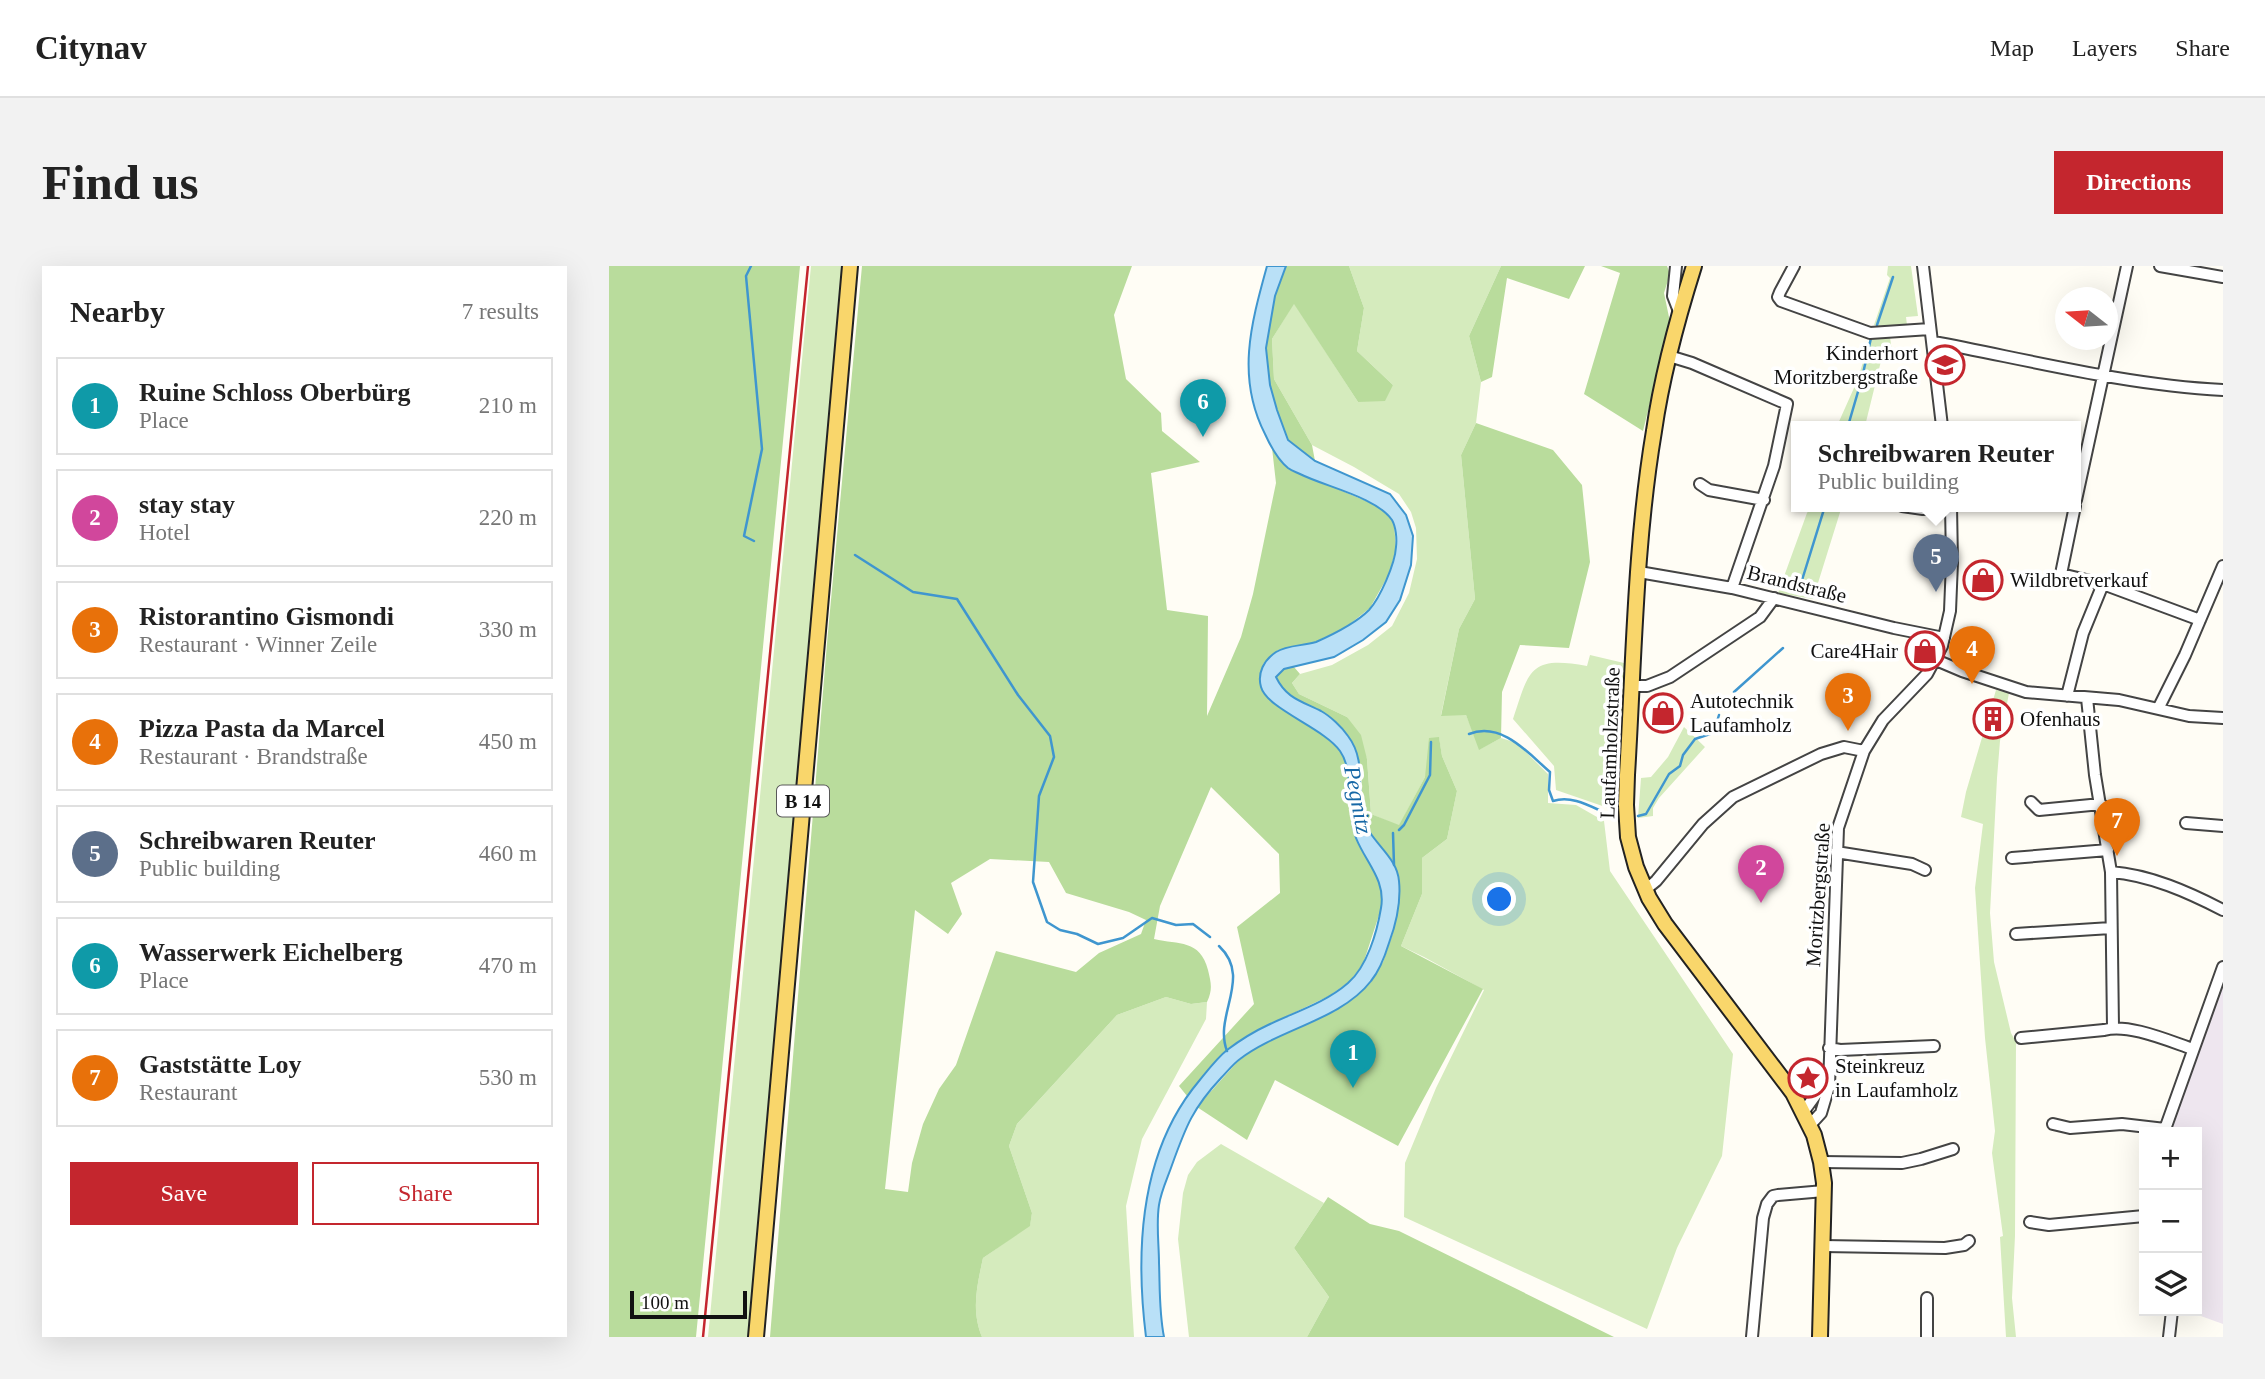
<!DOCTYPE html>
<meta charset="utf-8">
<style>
:root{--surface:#fff;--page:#f2f2f2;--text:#222;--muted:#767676;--line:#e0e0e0;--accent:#c4262e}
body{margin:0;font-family:Georgia,serif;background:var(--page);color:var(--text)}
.controls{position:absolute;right:21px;bottom:21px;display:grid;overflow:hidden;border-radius:0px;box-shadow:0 7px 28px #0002}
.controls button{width:63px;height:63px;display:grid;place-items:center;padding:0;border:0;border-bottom:2px solid var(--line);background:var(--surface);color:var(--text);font:35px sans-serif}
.compass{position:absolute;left:1446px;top:21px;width:63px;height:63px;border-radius:50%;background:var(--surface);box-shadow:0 7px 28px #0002;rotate:287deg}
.scale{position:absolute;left:21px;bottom:18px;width:117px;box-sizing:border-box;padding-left:7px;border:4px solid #111;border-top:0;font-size:19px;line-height:24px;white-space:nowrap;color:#111;-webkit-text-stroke:5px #fff;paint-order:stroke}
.you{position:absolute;left:891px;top:634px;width:24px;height:24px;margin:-18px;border:5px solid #fff;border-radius:50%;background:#1a73e8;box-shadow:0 0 0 10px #1a73e833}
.badge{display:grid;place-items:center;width:46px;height:46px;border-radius:50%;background:var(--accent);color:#fff;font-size:23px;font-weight:700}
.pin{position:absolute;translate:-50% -58px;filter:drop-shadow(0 2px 4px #0008)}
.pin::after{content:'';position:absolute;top:37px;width:24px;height:21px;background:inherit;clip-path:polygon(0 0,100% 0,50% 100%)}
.popup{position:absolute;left:1182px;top:155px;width:290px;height:91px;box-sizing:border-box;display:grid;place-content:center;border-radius:0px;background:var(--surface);filter:drop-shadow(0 2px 5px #0005);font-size:23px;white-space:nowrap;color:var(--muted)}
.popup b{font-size:26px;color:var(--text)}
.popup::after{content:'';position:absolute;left:50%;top:100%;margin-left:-14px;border:14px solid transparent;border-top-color:var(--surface)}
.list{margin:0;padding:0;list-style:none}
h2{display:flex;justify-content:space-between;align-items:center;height:91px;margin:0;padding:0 28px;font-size:30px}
h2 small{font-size:23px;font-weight:400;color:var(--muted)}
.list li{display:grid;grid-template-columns:46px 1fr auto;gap:21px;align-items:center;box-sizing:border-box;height:98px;margin:0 14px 14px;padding:0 14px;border:2px solid var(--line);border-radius:0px}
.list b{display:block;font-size:26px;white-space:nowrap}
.list p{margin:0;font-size:23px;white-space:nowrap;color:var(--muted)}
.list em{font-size:23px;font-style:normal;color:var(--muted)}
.actions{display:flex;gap:14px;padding:21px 28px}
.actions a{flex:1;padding:16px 0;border:2px solid var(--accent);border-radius:0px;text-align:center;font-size:24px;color:var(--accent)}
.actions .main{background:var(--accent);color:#fff}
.icon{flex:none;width:38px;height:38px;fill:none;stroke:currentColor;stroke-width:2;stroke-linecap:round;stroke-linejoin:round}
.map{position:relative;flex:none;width:1614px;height:1071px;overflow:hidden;border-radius:0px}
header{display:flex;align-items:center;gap:42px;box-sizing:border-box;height:98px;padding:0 35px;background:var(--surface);border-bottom:2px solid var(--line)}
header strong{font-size:33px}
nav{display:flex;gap:38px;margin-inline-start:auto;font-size:24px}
.intro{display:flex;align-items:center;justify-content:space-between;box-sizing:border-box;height:168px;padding:0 42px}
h1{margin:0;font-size:49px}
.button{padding:18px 32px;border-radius:0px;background:var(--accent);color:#fff;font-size:24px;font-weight:700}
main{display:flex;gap:42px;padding:0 42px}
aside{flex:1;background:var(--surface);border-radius:0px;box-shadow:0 7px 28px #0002}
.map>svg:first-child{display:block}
</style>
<header>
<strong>Citynav</strong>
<nav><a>Map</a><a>Layers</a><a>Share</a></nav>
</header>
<div class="intro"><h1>Find us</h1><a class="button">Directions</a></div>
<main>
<aside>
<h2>Nearby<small>7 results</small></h2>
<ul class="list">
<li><span class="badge" style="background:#0f9aa8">1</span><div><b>Ruine Schloss Oberbürg</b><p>Place</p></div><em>210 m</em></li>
<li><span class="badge" style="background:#d1479c">2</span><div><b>stay stay</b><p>Hotel</p></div><em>220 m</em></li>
<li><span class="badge" style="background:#e8710a">3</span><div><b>Ristorantino Gismondi</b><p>Restaurant · Winner Zeile</p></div><em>330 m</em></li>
<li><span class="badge" style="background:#e8710a">4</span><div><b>Pizza Pasta da Marcel</b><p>Restaurant · Brandstraße</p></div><em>450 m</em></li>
<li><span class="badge" style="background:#5c6f8a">5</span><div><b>Schreibwaren Reuter</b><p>Public building</p></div><em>460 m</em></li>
<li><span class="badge" style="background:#0f9aa8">6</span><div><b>Wasserwerk Eichelberg</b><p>Place</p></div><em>470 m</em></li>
<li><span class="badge" style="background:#e8710a">7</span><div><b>Gaststätte Loy</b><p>Restaurant</p></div><em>530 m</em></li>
</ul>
<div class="actions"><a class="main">Save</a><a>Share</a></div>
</aside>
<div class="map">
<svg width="1614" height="1071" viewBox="0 0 1614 1071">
<rect width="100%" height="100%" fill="#fffdf5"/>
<path fill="#eee6ef" d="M 1614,711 L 1614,1058 L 1578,1045 L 1588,1045 L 1588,866 L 1562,866 Z"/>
<path fill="#d5ebbd" d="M 202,0 L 234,0 L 142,1071 L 99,1071 Z
M 740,0 L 892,0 L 860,70 L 872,116 L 867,157 L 852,189 L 866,333 L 850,363 L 832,449 L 857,449 L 871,483 L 892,472 L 908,477 L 939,508 L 939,537 L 967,539 L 995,555 L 1001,605 L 1124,788 L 1113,890 L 1068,982 L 1038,1063 L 795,951 L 796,897 L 827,822 L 875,724 L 815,691 L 792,680 L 813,628 L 813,592 L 838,573 L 848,525 L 833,490 L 830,472 L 816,511 L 790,560 L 762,548 L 758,493 L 738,451 L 690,428 L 683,417 L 691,408 L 723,399 L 759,379 L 783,360 L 800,327 L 808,293 L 807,262 L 802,246 L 790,228 L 745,201 L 703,179 L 665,113 L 663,73 L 685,37 L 749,136 L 784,119 L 748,85 L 755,42 Z
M 1279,0 L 1302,0 L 1309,50 L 1297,51 L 1298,59 L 1273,62 L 1265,59 L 1281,12 L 1278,9 Z
M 1281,71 L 1284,94 L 1272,95 L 1256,160 L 1228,160 L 1249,113 L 1261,72 Z
M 1203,240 L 1233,240 L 1204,333 L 1169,327 L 1198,247 Z
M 981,389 L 1015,397 L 1011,484 L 1004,490 L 1003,515 L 1009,517 L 1008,545 L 947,524 L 945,500 L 904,453 C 920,405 920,389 978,400 Z
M 1387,424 L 1400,427 L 1391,475 L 1388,512 L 1381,647 L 1385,696 L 1402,767 L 1407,776 L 1406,970 L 1403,1032 L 1407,1071 L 1397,1071 L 1391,971 L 1394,970 L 1383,887 L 1386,865 L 1376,772 L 1366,622 L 1374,558 L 1352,551 L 1357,526 Z
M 1075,461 L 1096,481 L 1050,532 L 1044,542 L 1044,550 L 1029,552 L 1032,512 L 1042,511 L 1059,491 Z
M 557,731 L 582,738 L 598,736 L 597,753 L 533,873 L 517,940 L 525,1071 L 373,1071 C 362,1044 368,1020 374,992 L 421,959 L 423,947 L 400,880 L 408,858 L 508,749 Z
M 612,878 L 715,937 L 685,982 L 720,1031 L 698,1071 L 580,1071 L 569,973 L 574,927 L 579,909 L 588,896 Z"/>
<path fill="#b9dc9c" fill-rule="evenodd" d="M 0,0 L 191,0 L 87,1071 L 0,1071 Z
M 253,0 L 523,0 L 505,49 L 517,113 L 552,147 L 553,165 L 591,196 L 542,207 L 558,344 L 599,350 L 598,450 L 632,371 L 644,328 L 667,217 L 663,182 L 679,202 L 771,241 L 785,257 L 787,283 L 780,308 L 761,342 L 737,361 L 704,377 L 669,384 L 654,398 L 669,440 L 715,470 L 730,483 L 739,500 L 739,520 L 761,595 L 771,616 L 773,640 L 754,698 L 741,715 L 720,730 L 657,760 L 618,785 L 578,830 L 570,820 L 645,738 L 628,661 L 671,627 L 670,588 L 602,521 L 551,640 L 545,673 C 570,679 591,673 599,704 C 602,717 604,723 598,736 L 582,738 L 557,731 L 508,749 L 408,858 L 400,880 L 423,947 L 421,960 L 374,992 C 368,1020 362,1044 373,1071 L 161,1071 L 218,377 ZM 381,593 L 440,596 L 457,627 L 520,646 L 537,654 L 532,668 L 490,687 L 467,706 L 387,685 L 347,799 L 330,823 L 314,858 L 303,897 L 299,926 L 276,923 L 306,644 L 339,668 L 353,648 L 342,617 Z
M 677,0 L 740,0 L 755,42 L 748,85 L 784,119 L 776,135 L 749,136 L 685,38 L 663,73 L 665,113 L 703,179 L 706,195 L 679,174 L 668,144 L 661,119 L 657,82 L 666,30 Z
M 892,0 L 976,0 L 960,33 L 898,12 L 883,111 L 872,116 L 860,70 Z
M 992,0 L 1058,0 L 1061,8 L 1055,27 L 1061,56 L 1034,165 L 975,128 L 1011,7 Z
M 867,157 L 944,184 L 973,219 L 981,296 L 960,382 L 911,379 L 893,426 L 892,472 L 870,484 L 857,449 L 832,450 L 850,363 L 866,333 L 852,189 Z
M 685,401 L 691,408 L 683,417 L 690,428 L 738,451 L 752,469 L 758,493 L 762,548 L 790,559 L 816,511 L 820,472 L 830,471 L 833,490 L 848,525 L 838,573 L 813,592 L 813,628 L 792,680 L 874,723 L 789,880 L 666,814 L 638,874 L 588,841 L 629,795 L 656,776 L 696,759 L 721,746 L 762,716 L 774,696 L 784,667 L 785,597 L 759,565 L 754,551 L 752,502 L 714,446 L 686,434 L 673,423 L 667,411 L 675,403 Z
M 719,931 L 761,958 L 790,965 L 1005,1071 L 698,1071 L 720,1031 L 685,982 Z"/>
<path fill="#b9e0f7" stroke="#3f96cf" stroke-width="2" d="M 658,0 L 677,0 L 666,30 L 657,82 L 661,119 L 668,144 L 679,174 L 706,195 L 781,228 L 797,249 L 804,270 L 802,299 L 791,334 L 777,356 L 754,374 L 725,391 L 675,403 L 667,411 C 677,432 692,435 712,445 C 721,450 733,461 739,470 C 758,495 747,523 754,551 C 760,576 788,589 790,615 C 792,635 787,658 780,677 C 776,690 771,704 762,715 C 732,754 670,763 631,793 C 624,798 618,806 612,812 C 584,842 577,860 563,899 C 559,911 552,925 550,939 C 547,958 550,978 550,997 C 551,1022 550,1046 555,1071 L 537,1071 C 526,983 531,885 590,815 C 599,804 608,792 618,784 C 630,775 646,765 659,759 C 686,746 716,737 739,717 C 758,701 768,666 772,642 C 777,614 757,597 747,572 C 737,546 746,506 731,485 C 715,462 658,443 652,421 C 648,407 655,394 667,386 C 678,379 694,380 707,376 C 725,368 746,358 760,344 C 771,332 786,298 787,281 C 788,273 787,261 783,254 C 767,231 717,221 691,208 C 687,206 683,205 679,202 C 669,194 661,179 656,168 C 627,111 642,58 658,0 Z"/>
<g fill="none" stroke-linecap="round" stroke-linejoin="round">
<path stroke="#3f96cf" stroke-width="2.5" d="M 142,0 L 137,10 L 153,183 L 135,270 L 145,275
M 1268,59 L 1284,11
M 1239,160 L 1253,112 L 1262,72
M 246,289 L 304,326 L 348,333 L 409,429 L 441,470 L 445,491 L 430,530 L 424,616 L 438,656 L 451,664 L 468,668 L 489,678 L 514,672 L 543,652 L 567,659 L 584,658 L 601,671
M 1189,327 L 1216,240
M 1125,426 L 1174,382
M 860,468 C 893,455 920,488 941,506 L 940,524 L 944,535 C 960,530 975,537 990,544 C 996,547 998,551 1006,551
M 1029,550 L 1037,548 L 1060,508 L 1071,500 L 1074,489 L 1086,473 L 1101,468 L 1106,462 L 1110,449
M 790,564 L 795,559 L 821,509 L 822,476
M 784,567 L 785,599
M 610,680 C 644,712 604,749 618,785"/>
<g stroke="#444" stroke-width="14">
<path id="minor" d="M 1067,0 L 1064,30 L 1071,48
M 1185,0 L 1171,26 L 1169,31 L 1172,35 L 1261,67 L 1321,63
M 1314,0 L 1333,160
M 1551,0 L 1614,11
M 1325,76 C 1420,94 1517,119 1614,124
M 1060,90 L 1083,97 L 1178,138 L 1165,200 L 1123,322
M 1091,218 L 1100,224 L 1155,234
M 1467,234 L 1518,0
M 1293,240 L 1314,243 L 1342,241
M 1466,240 L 1452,308 L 1494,318 L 1591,354
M 1030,306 L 1123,322 L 1285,362 L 1335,372
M 1327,394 L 1353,405 L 1417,426 L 1510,434 L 1580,450 L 1614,452
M 1023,420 L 1038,420 L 1061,411 L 1151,351 L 1165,332
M 1458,430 L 1474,367 L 1494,318
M 1478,432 L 1486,509 L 1502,606 L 1504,761
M 1550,441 L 1576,389 L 1614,300
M 1422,536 L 1430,544 L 1492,538
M 1577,557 L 1614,560
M 1227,586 L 1303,598 L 1316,604
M 1403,592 L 1499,584
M 1502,606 C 1541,609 1579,626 1614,644
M 1036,624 L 1047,615 L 1094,558 L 1124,531 L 1212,488 L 1235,481 L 1255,485
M 1407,668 L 1502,662
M 1412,772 L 1495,764 C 1519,757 1560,775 1584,783
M 1220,782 L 1231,784 L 1325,780
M 1178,819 L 1200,821 L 1214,813
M 1195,845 L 1211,823 L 1217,805
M 1444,858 L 1461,862 L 1513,858 L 1556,863
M 1201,859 L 1212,847 L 1220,820 L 1229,562 L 1255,485 L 1274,454 L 1318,408 L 1333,380 L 1341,345 L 1343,296 L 1342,240
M 1555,866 L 1614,701
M 1212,896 L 1293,897 L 1312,893 L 1344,883
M 1421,956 L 1440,959 L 1535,950
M 1214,980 L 1336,982 L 1355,979 L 1360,975
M 1318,1032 L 1318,1071
M 1143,1071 L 1154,952 L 1158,938 L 1164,930 L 1169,929 L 1215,925
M 1560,1071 L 1563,1045"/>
</g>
<g stroke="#222" stroke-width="18">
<path id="major" d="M 1085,0 C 1068,54 1053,109 1045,165 C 1026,278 1025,394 1018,509 L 1017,539 L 1019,571 L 1027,601 L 1040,632 L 1056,658 L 1184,827 L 1205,869 L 1212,896 L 1215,917 L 1211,1071
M 147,1071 L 241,0"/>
</g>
<use href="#minor" stroke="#fff" stroke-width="10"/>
<use href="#major" stroke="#f9d66b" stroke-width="14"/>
<path stroke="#c4262e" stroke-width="2.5" d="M 94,1071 L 199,0"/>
</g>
<defs>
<g id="school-ring" transform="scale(2.0125)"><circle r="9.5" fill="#fff" stroke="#c4262e" stroke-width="1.5"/><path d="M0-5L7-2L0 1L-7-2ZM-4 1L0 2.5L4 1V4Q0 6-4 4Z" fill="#c4262e"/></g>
<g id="shop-ring" transform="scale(2.0125)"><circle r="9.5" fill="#fff" stroke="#c4262e" stroke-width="1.5"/><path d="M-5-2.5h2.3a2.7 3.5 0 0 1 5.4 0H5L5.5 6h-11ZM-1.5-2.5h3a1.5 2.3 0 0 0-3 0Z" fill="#c4262e"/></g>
<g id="building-ring" transform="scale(2.0125)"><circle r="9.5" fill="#fff" stroke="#c4262e" stroke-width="1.5"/><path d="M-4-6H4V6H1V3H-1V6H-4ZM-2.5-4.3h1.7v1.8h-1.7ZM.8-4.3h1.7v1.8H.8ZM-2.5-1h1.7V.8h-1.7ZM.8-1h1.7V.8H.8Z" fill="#c4262e"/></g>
<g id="sight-ring" transform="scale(2.0125)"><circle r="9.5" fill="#fff" stroke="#c4262e" stroke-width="1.5"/><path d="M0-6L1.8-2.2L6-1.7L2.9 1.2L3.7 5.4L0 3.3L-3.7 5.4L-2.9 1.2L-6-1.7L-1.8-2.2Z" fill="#c4262e"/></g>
</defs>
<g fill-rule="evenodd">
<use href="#school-ring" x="1336" y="99"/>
<use href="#shop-ring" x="1374" y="314"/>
<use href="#shop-ring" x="1316" y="385"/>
<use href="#shop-ring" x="1054" y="447"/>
<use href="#building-ring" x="1384" y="453"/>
<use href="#sight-ring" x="1199" y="812"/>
</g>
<g text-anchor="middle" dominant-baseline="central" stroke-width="7" stroke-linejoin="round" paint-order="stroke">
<rect fill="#fff" stroke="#585858" stroke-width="2" x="168" y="519.5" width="52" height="31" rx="5"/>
<g font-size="19" font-weight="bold" fill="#111">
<text x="194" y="535">B 14</text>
</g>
<g font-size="21" fill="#111" stroke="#fff" text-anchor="start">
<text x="1309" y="87" text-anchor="end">Kinderhort<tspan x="1309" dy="24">Moritzbergstraße</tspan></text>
<text x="1401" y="314">Wildbretverkauf</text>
<text x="1289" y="385" text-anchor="end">Care4Hair</text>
<text x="1081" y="435">Autotechnik<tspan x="1081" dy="24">Laufamholz</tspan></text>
<text x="1411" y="453">Ofenhaus</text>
<text x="1226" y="800">Steinkreuz<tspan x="1226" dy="24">in Laufamholz</tspan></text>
</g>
<g font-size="21" fill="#111" stroke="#fff">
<text transform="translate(1188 318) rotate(14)">Brandstraße</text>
<text transform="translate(1001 477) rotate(-88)">Laufamholzstraße</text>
<text transform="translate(1209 629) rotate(-86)">Moritzbergstraße</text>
</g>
<g font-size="23" font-style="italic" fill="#1768a6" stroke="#fff">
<text transform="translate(749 534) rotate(79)">Pegnitz</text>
</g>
</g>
</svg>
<div class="controls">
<button>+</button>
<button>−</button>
<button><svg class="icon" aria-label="layers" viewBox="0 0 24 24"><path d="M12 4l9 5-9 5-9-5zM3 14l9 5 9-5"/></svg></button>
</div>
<svg class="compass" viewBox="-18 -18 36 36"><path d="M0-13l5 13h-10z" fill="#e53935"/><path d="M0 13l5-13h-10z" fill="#767676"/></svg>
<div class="scale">100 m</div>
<div class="you"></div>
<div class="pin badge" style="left:744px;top:822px;background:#0f9aa8">1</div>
<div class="pin badge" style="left:1152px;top:637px;background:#d1479c">2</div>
<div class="pin badge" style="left:1239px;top:465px;background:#e8710a">3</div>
<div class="pin badge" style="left:1363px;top:418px;background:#e8710a">4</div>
<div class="pin badge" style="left:1327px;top:326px;background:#5c6f8a">5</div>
<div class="popup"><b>Schreibwaren Reuter</b>Public building</div>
<div class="pin badge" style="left:594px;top:171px;background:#0f9aa8">6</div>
<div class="pin badge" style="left:1508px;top:590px;background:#e8710a">7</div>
</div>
</main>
